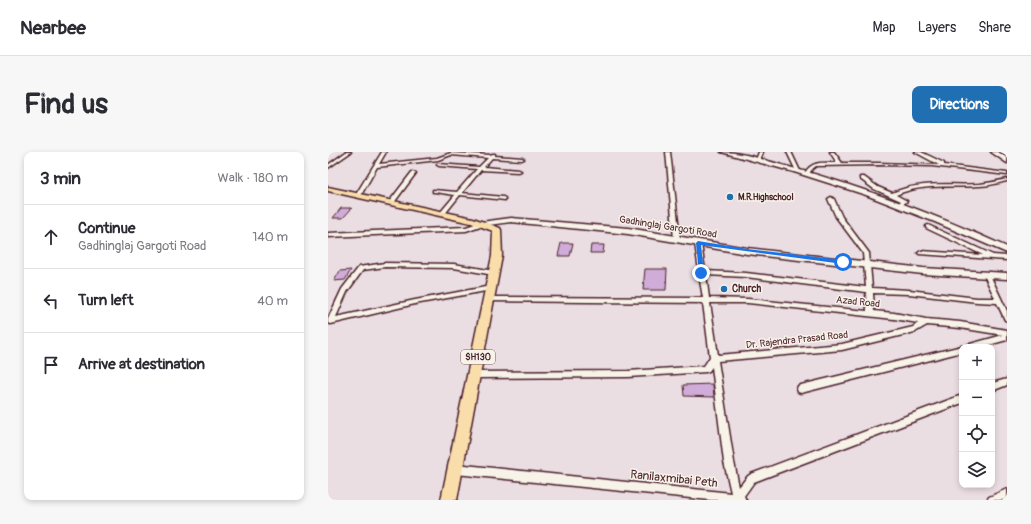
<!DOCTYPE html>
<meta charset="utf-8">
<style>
:root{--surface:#fff;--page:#f7f7f7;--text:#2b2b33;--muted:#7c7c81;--line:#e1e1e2;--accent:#1f6fb2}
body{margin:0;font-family:Pangolin,sans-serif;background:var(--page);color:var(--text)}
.controls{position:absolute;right:12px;bottom:12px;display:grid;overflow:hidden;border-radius:8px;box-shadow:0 2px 6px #0003}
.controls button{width:36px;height:36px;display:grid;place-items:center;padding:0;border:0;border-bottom:1px solid var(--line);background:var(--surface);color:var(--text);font:20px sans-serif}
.stop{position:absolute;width:12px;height:12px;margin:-9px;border:3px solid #1a73e8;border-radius:50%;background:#fff}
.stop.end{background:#1a73e8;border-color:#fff;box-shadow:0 1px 4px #0008}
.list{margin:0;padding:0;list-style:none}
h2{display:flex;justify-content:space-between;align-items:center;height:52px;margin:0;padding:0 16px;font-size:17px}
h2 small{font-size:13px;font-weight:400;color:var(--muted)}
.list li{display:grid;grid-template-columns:26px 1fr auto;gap:12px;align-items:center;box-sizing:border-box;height:64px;padding:0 16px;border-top:1px solid var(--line)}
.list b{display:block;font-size:15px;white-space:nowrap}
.list p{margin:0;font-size:13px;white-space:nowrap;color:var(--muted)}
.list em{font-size:13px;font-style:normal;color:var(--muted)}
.icon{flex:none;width:22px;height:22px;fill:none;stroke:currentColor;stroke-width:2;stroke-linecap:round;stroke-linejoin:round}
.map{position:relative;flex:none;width:679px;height:348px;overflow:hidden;border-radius:8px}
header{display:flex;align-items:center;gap:24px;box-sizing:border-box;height:56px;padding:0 20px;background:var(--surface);border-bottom:1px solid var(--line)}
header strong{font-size:19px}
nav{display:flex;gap:22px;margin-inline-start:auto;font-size:14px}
.intro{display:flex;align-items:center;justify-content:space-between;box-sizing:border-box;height:96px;padding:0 24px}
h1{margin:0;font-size:28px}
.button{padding:10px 18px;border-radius:8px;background:var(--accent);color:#fff;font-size:14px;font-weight:700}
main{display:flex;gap:24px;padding:0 24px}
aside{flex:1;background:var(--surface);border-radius:8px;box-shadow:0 2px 6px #0003}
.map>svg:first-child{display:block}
</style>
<header>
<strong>Nearbee</strong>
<nav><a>Map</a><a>Layers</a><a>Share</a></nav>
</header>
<div class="intro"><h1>Find us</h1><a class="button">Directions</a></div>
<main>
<aside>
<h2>3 min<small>Walk · 180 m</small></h2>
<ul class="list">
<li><svg class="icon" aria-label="ahead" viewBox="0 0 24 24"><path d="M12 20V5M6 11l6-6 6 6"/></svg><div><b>Continue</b><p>Gadhinglaj Gargoti Road</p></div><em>140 m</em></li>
<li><svg class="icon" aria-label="left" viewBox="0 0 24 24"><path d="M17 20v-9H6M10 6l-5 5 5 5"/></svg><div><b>Turn left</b></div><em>40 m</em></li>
<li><svg class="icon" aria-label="arrive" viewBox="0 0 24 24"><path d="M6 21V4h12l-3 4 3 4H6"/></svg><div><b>Arrive at destination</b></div></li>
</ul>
</aside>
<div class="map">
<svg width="679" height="348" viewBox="0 0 679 348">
<rect width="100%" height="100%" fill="#ebdee3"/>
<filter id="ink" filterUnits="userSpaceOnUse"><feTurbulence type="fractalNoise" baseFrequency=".025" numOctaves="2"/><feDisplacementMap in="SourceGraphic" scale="8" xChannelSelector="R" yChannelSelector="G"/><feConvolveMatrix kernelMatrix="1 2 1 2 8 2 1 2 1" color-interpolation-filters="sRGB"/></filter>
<g filter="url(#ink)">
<path fill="#cfadd8" stroke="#4a1f2b" d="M 13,56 L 24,56 L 15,66 L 5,66 Z
M 233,91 L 245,91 L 242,104 L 230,104 Z
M 263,93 L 276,93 L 275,101 L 262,101 Z
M 317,117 L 339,117 L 338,138 L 315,138 Z
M 23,118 L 17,128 L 6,129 L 12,119 Z
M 385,232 L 386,245 L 356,244 L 355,233 Z"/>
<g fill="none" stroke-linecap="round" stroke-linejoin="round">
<g stroke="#4a1f2b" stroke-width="3">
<path id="street" d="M 18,0 L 23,0 L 0,16 L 0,13 Z
M 54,0 L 58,0 L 51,12 L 109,6 L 123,1 L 162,3 L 165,2 L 167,2 L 167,4 L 194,6 L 196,7 L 194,8 L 164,6 L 156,15 L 191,18 L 193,19 L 191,20 L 153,18 L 134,41 L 175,45 L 177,46 L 177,48 L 132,43 L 116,63 L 114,64 L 111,62 L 127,43 L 107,40 L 105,40 L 105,38 L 129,40 L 149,17 L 111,14 L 109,13 L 109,12 L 151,15 L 160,6 L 123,3 L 110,8 L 49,15 L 32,45 L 28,45 L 27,44 Z
M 338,0 L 342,0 L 352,87 L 349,89 L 346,87 Z
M 431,0 L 435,0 L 432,8 L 430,9 L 428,8 Z
M 459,0 L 463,0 L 472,19 L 472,20 L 468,19 Z
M 502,0 L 506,0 L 514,11 L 550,11 L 611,13 L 587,0 L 593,0 L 616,11 L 616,13 L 679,21 L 679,23 L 604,14 L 550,13 L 488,14 L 484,17 L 481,22 L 477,22 L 477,21 C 484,8 496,11 509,11 Z
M 84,20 L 88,21 L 65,52 L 61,52 L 61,50 Z
M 532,25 L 536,25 L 550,35 L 564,41 C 593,28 621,34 652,32 C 661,31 670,29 679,27 L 679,29 C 670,31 661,34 651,34 C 623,36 595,31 568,43 L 579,49 L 572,55 L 569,53 L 573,49 L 546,37 L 532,27 Z
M 503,45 L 506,47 L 514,65 L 541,101 L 544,136 L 581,138 L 649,146 L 667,146 L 656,123 L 659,121 L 662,123 L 679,159 L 679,169 L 677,168 L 669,151 L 649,150 L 581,142 L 545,141 L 546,159 L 566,161 L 598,167 L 632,170 L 679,178 L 679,188 L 653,195 L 638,195 L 639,193 L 642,192 L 675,183 L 632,176 L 599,173 L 587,180 L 514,198 L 390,209 L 406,310 L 411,335 L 420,324 L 423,322 L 634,243 L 634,251 L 426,330 L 416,344 L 418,348 L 382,348 L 128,322 L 125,320 L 123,317 L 125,314 L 128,312 L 403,341 L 396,310 L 384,215 L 381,219 L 378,220 L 300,225 L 147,226 L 144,225 L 143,223 L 144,221 L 147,220 L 300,219 L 376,214 L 382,205 L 375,151 L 161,149 L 158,147 L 161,145 L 375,146 L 371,123 L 370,121 L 371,119 L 367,91 L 370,89 L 373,91 L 377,119 L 418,121 L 538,135 L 535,101 L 508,65 L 500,47 ZM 378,123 L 418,125 L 538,140 L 539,159 L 420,147 L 381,146 ZM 382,151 L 420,151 L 566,167 L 590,171 L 585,175 L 514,192 L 390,203 Z
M 153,70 L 156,72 L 155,73 L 138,79 L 0,85 L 0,81 L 138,75 Z
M 600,73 L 665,103 L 679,104 L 679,108 L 591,102 L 590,101 L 593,99 L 655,103 L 598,76 L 598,74 Z
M 57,111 L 126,112 L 166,119 L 169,121 L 166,123 L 126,116 L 57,115 L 35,118 L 19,140 L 8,165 L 87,148 L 163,134 L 166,136 L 163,138 L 87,152 L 3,172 L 0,171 L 0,167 L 14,137 L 31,115 Z
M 634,194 L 637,195 L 634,195 L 634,200 L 473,241 L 470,240 L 469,237 L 470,234 L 473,233 Z
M 679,227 L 679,233 L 664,239 L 664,231 Z
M 679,337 L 679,347 L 676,348 L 659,348 L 661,345 Z"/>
</g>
<g stroke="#4a1f2b" stroke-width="3">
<path id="secondary" d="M 393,0 C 416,0 439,9 461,15 C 536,35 608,63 679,95 L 679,101 L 607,70 L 538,43 L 466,20 Z
M 663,0 L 670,0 L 679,6 L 679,11 Z
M 183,66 L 300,76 L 419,96 L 595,116 L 679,121 L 679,127 L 595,122 L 419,102 L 300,82 L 183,70 L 153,74 L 149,72 L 153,70 Z"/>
</g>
<g stroke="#4a1f2b" stroke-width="3">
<path id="primary" d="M 0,35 L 145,66 L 172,76 L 173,78 L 174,104 L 129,348 L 113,348 L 164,104 L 165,79 L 143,71 L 0,39 Z"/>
</g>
<use href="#street" fill="#f7f3e8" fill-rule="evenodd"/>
<use href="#secondary" fill="#f7f3e8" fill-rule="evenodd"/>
<use href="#primary" fill="#f9deab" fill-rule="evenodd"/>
</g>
</g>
<path fill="#1a73e8" d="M 370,89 L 419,97 L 515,108 L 518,110 L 515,112 L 373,93 L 376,121 L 373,123 L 371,121 L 368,91 Z"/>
<g fill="#1f6fb2" stroke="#f7f3e8" stroke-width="1.5">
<circle cx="402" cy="45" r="4"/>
<circle cx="396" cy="137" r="4"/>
</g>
<g text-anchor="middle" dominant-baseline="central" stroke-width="3" stroke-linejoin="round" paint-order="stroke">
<g font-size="9" font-weight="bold" fill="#4a1f2b" stroke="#f7f3e8" text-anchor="start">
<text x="410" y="45">M.R.Highschool</text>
</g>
<rect fill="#f7f3e8" stroke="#7e5f64" stroke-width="1" x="133" y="198" width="34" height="14" rx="3"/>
<g font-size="9" font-weight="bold" fill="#4a1f2b">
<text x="150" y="205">SH130</text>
</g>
<g font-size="10" fill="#4a1f2b" stroke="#f7f3e8">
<text transform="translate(340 75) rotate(9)">Gadhinglaj Gargoti Road</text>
<text transform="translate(530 150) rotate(6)">Azad Road</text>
<text transform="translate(469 188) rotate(-6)">Dr. Rajendra Prasad Road</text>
</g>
<g font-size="10" font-weight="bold" fill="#4a1f2b" stroke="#f7f3e8" text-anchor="start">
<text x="404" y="137">Church</text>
</g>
<g font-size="12" fill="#4a1f2b" stroke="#f7f3e8">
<text transform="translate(346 327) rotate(6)">Ranilaxmibai Peth</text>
</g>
</g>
</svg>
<div class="controls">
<button>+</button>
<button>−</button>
<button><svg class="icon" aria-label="locate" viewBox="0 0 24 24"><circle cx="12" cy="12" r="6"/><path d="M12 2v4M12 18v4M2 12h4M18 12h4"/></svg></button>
<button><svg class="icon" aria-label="layers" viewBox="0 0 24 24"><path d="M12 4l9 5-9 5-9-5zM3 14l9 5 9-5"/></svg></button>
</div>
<div class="stop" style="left:515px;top:110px"></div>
<div class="stop end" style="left:373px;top:121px"></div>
</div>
</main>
